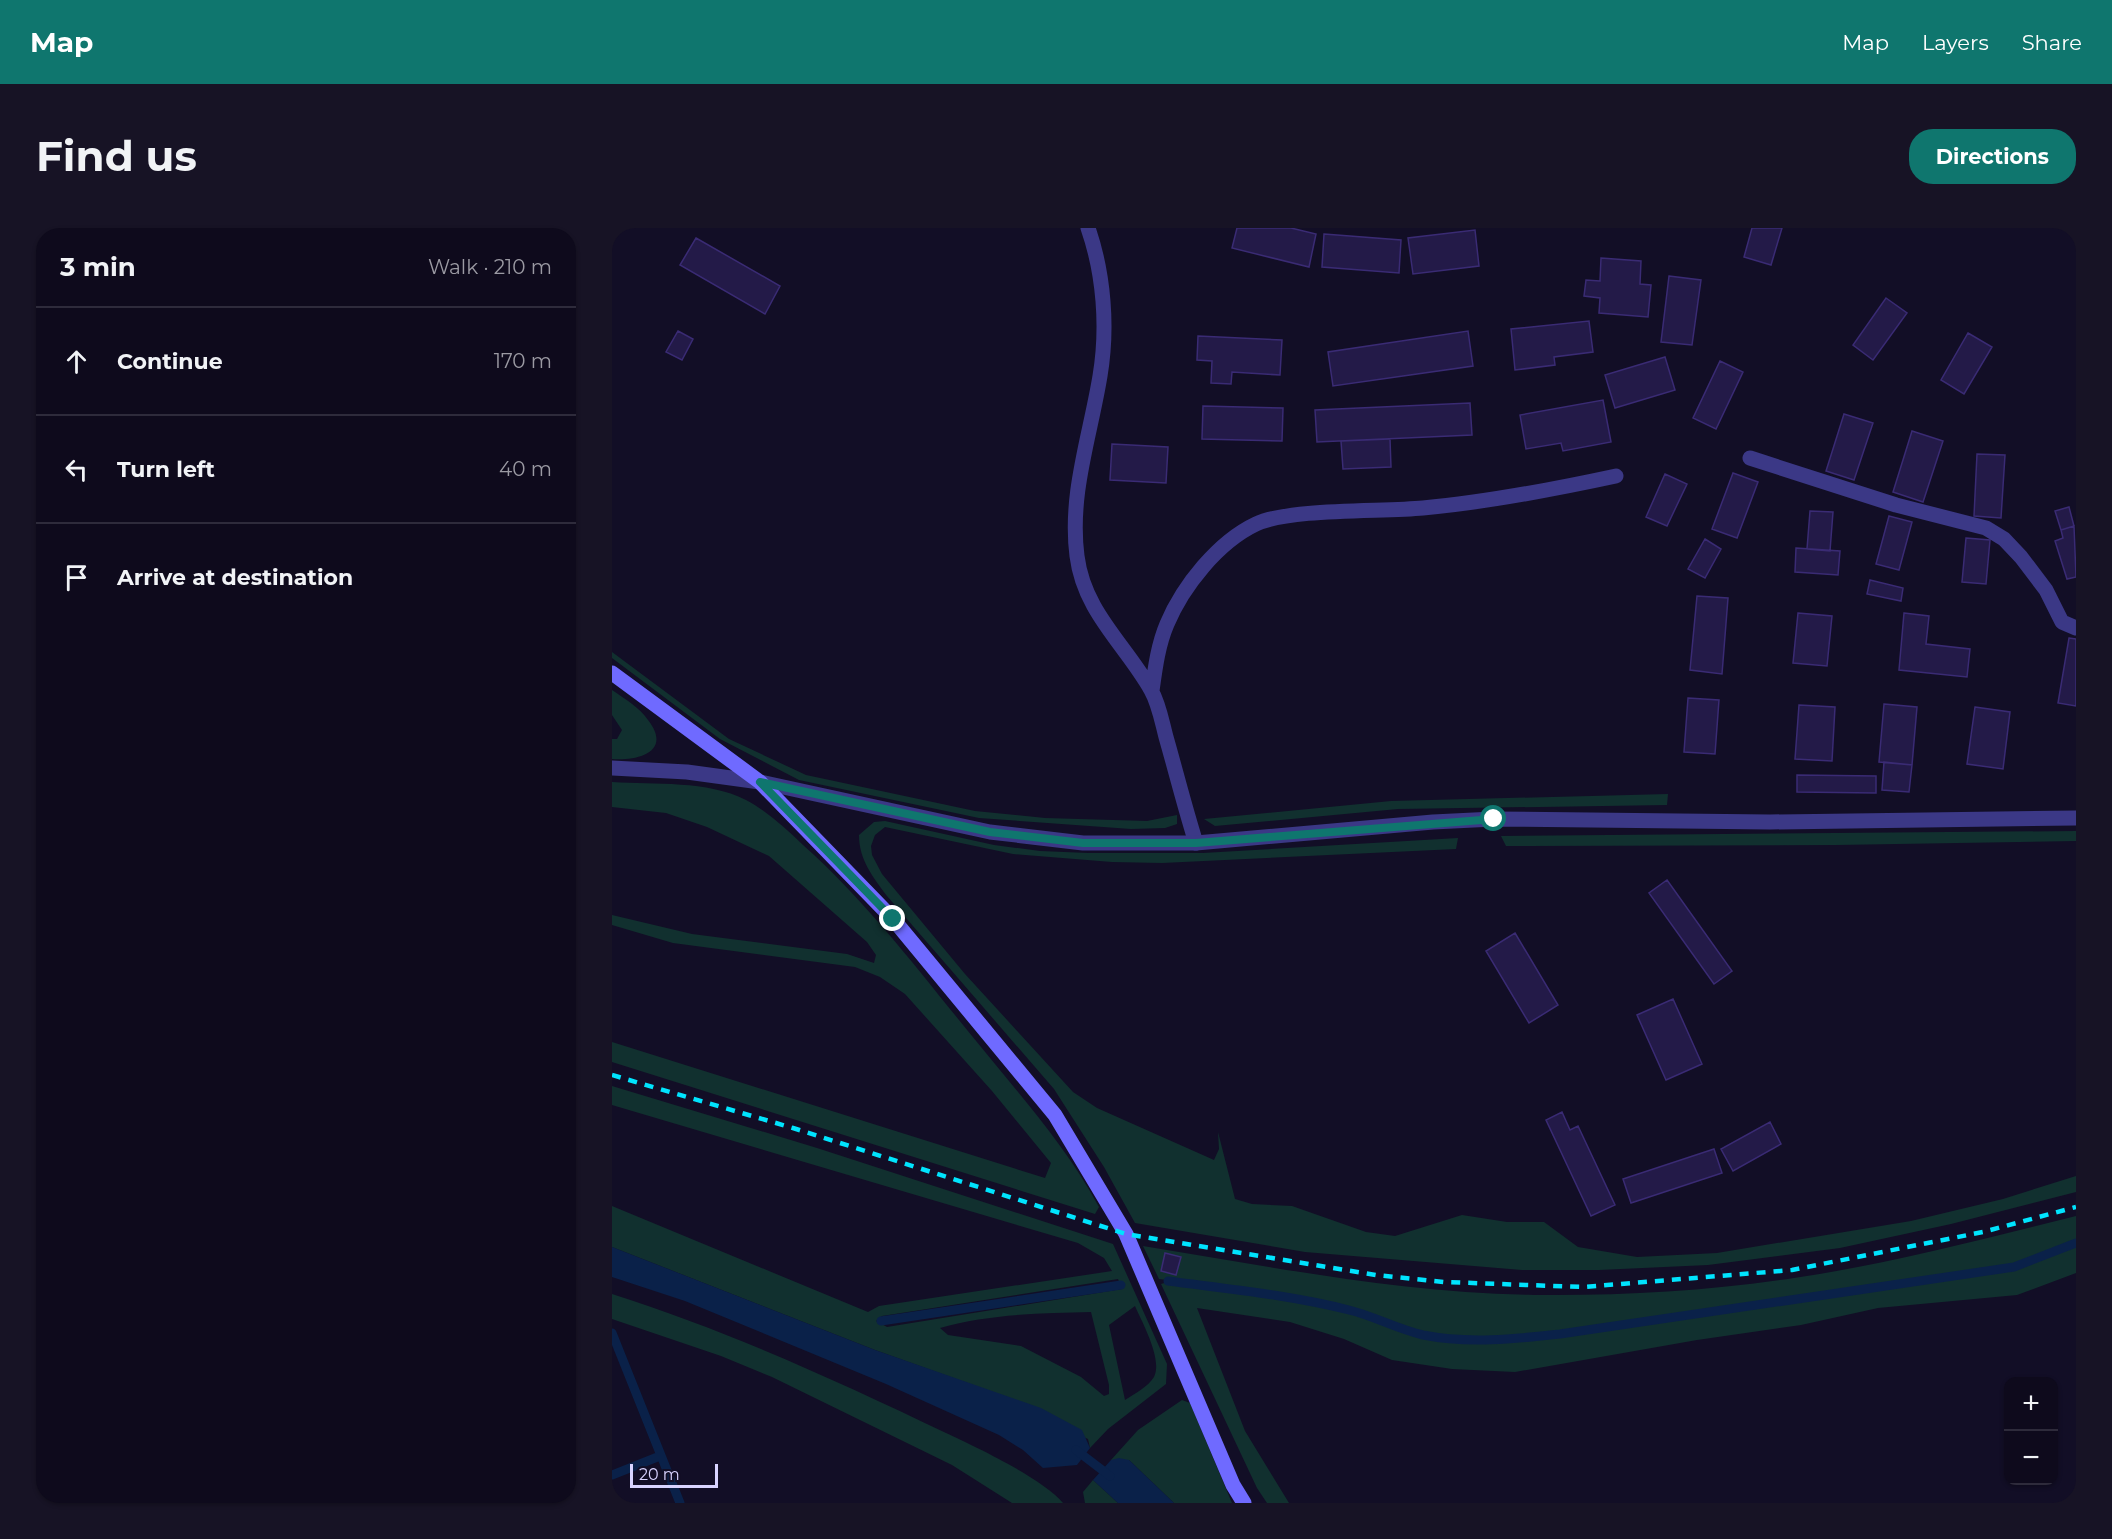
<!DOCTYPE html>
<meta charset="utf-8">
<style>
:root{--surface:#0e0a1c;--page:#171325;--text:#f1f3f6;--muted:#9b9aa3;--line:#2e2b3b;--accent:#0f766e}
body{margin:0;font-family:Montserrat,sans-serif;background:var(--page);color:var(--text)}
.controls{position:absolute;right:18px;bottom:18px;display:grid;overflow:hidden;border-radius:12px;box-shadow:0 2px 4px #0004}
.controls button{width:54px;height:54px;display:grid;place-items:center;padding:0;border:0;border-bottom:2px solid var(--line);background:var(--surface);color:var(--text);font:30px sans-serif}
.scale{position:absolute;left:18px;bottom:15px;width:88px;box-sizing:border-box;padding-left:6px;border:3px solid #d8d3ff;border-top:0;font-size:16px;line-height:21px;white-space:nowrap;color:#d8d3ff;-webkit-text-stroke:4px #120e26;paint-order:stroke}
.stop{position:absolute;width:18px;height:18px;margin:-14px;border:4px solid #0f766e;border-radius:50%;background:#fff}
.stop.end{background:#0f766e;border-color:#fff;box-shadow:0 2px 6px #0008}
.list{margin:0;padding:0;list-style:none}
h2{display:flex;justify-content:space-between;align-items:center;height:78px;margin:0;padding:0 24px;font-size:26px}
h2 small{font-size:20px;font-weight:400;color:var(--muted)}
.list li{display:grid;grid-template-columns:39px 1fr auto;gap:18px;align-items:center;box-sizing:border-box;height:108px;padding:0 24px;border-top:2px solid var(--line)}
.list b{display:block;font-size:22px;white-space:nowrap}
.list em{font-size:20px;font-style:normal;color:var(--muted)}
.icon{flex:none;width:33px;height:33px;fill:none;stroke:currentColor;stroke-width:2;stroke-linecap:round;stroke-linejoin:round}
.map{position:relative;flex:none;width:1464px;height:1275px;overflow:hidden;border-radius:24px}
header{display:flex;align-items:center;gap:36px;box-sizing:border-box;height:84px;padding:0 30px;background:var(--accent);color:#fff}
header strong{font-size:28px}
nav{display:flex;gap:33px;margin-inline-start:auto;font-size:21px}
.intro{display:flex;align-items:center;justify-content:space-between;box-sizing:border-box;height:144px;padding:0 36px}
h1{margin:0;font-size:42px}
.button{padding:15px 27px;border-radius:24px;background:var(--accent);color:#fff;font-size:21px;font-weight:700}
main{display:flex;gap:36px;padding:0 36px}
aside{flex:1;background:var(--surface);border-radius:24px;box-shadow:0 2px 4px #0004}
.map>svg:first-child{display:block}
</style>
<header>
<strong>Map</strong>
<nav><a>Map</a><a>Layers</a><a>Share</a></nav>
</header>
<div class="intro"><h1>Find us</h1><a class="button">Directions</a></div>
<main>
<aside>
<h2>3 min<small>Walk · 210 m</small></h2>
<ul class="list">
<li><svg class="icon" aria-label="ahead" viewBox="0 0 24 24"><path d="M12 20V5M6 11l6-6 6 6"/></svg><div><b>Continue</b></div><em>170 m</em></li>
<li><svg class="icon" aria-label="left" viewBox="0 0 24 24"><path d="M17 20v-9H6M10 6l-5 5 5 5"/></svg><div><b>Turn left</b></div><em>40 m</em></li>
<li><svg class="icon" aria-label="arrive" viewBox="0 0 24 24"><path d="M6 21V4h12l-3 4 3 4H6"/></svg><div><b>Arrive at destination</b></div></li>
</ul>
</aside>
<div class="map">
<svg width="1464" height="1275" viewBox="0 0 1464 1275">
<rect width="100%" height="100%" fill="#120e26"/>
<path fill="#11302f" fill-rule="evenodd" d="M 0,424 L 117,511 L 194,547 L 363,583 L 433,590 L 535,593 L 565,587 L 565,596 L 553,600 L 519,601 L 367,590 L 187,552 L 108,511 L 0,430 Z
M 0,462 C 13,471 27,479 36,492 C 61,524 25,533 0,531 L 0,511 L 5,511 L 10,502 L 0,487 Z
M 0,554 C 43,557 95,552 134,572 C 155,583 174,601 191,617 C 255,674 306,742 360,808 C 405,864 453,916 487,979 L 483,986 L 0,834 L 0,814 L 433,950 L 439,935 L 380,863 L 293,766 L 268,749 L 243,739 L 61,715 L 0,697 L 0,687 L 80,706 L 235,726 L 262,735 L 264,727 L 255,714 L 157,628 L 95,599 L 54,585 L 0,579 Z
M 1056,566 L 1055,577 L 786,581 L 603,598 L 592,591 L 779,573 Z
M 273,593 L 382,617 L 428,623 L 476,625 L 591,625 L 846,610 L 844,621 L 550,635 L 500,634 L 401,626 L 273,599 L 263,607 L 259,618 L 260,627 L 270,646 L 353,746 L 461,864 L 485,880 L 602,932 L 607,921 L 606,904 L 623,971 L 640,976 L 680,978 L 754,1004 L 783,1008 L 850,987 L 895,994 L 932,994 L 966,1019 L 1025,1029 L 1105,1025 L 1299,993 L 1391,971 L 1464,948 L 1464,964 L 1339,996 L 1228,1020 L 1096,1037 L 987,1042 L 910,1042 L 693,1024 L 523,995 L 492,939 L 442,861 L 275,668 C 261,649 247,632 247,607 L 262,594 Z
M 1464,603 L 1464,613 L 1224,617 L 894,618 L 889,608 Z
M 0,858 L 205,920 L 501,1016 L 555,1136 L 554,1156 L 496,1201 L 478,1220 L 476,1211 L 361,1157 L 263,1122 L 0,1019 L 0,978 L 256,1084 L 267,1078 L 500,1043 L 492,1030 L 466,1015 L 0,877 ZM 506,1051 L 510,1061 L 275,1099 L 264,1093 L 270,1088 ZM 523,1078 C 530,1094 551,1132 542,1149 C 536,1159 522,1166 513,1172 L 497,1097 ZM 479,1084 L 497,1157 L 497,1166 L 492,1168 L 469,1149 L 409,1118 L 336,1107 L 328,1100 C 376,1086 430,1085 479,1084 Z
M 1464,988 L 1464,1014 L 1401,1038 L 948,1105 L 890,1111 L 812,1106 L 771,1094 L 740,1081 L 680,1069 L 547,1051 L 531,1018 C 660,1039 790,1065 922,1067 C 1008,1068 1096,1063 1182,1050 C 1277,1036 1371,1011 1464,988 Z
M 1464,1016 L 1464,1045 L 1405,1067 L 1266,1080 L 1189,1097 L 1085,1112 L 903,1144 L 840,1141 L 780,1132 L 732,1111 L 678,1094 L 585,1080 L 633,1203 L 677,1275 L 655,1275 L 645,1260 L 549,1056 L 556,1054 C 616,1063 678,1068 737,1083 C 762,1090 785,1103 811,1108 C 856,1117 903,1113 948,1108 L 1402,1040 Z
M 0,1066 C 114,1102 225,1153 334,1205 C 364,1219 430,1250 451,1275 L 400,1275 L 340,1237 L 160,1149 L 109,1128 L 0,1091 Z
M 570,1172 L 578,1175 L 620,1275 L 562,1275 L 517,1232 L 499,1232 L 526,1202 Z
M 481,1252 L 506,1275 L 473,1275 L 471,1264 Z"/>
<path fill="#0a2149" d="M 0,1019 L 263,1122 L 429,1180 L 470,1202 L 478,1220 L 465,1237 L 431,1240 L 411,1222 L 387,1207 L 274,1156 L 73,1073 L 0,1049 Z
M 507,1230 L 517,1232 L 562,1275 L 506,1275 L 481,1252 L 499,1232 Z"/>
<g fill="none" stroke-linecap="round" stroke-linejoin="round">
<path stroke="#0a2149" stroke-width="9" d="M 556,1053 C 616,1061 678,1067 737,1082 C 762,1088 785,1101 811,1107 C 856,1116 903,1111 948,1106 L 1402,1039 L 1464,1015
M 269,1093 L 509,1057
M 0,1105 L 68,1275
M 464,1222 L 498,1248
M 0,1247 L 48,1228"/>
</g>
<path fill="#231a48" stroke="#3a2b74" stroke-width="1.5" d="M 625,0 L 679,0 L 704,6 L 697,39 L 620,20 Z
M 1140,0 L 1170,0 L 1159,37 L 1132,29 Z
M 863,2 L 867,38 L 801,46 L 796,10 Z
M 712,6 L 789,12 L 787,45 L 710,39 Z
M 84,10 L 168,58 L 153,86 L 68,37 Z
M 989,30 L 1029,33 L 1028,56 L 1039,57 L 1036,89 L 987,85 L 988,70 L 972,68 L 974,52 L 988,53 Z
M 1057,48 L 1089,52 L 1080,117 L 1049,114 Z
M 1274,70 L 1295,85 L 1261,132 L 1241,117 Z
M 977,93 L 981,124 L 942,129 L 943,137 L 903,142 L 899,101 Z
M 66,103 L 81,111 L 70,132 L 54,124 Z
M 856,103 L 861,138 L 721,158 L 716,124 Z
M 1356,105 L 1380,119 L 1352,166 L 1329,152 Z
M 586,108 L 670,112 L 668,147 L 620,144 L 619,156 L 599,155 L 600,133 L 585,132 Z
M 1053,129 L 1063,162 L 1003,180 L 993,147 Z
M 1108,133 L 1131,144 L 1104,201 L 1081,190 Z
M 991,172 L 999,214 L 951,223 L 949,215 L 914,221 L 908,187 Z
M 858,175 L 860,207 L 705,214 L 703,182 Z
M 591,178 L 671,180 L 670,213 L 590,211 Z
M 1232,186 L 1261,195 L 1242,252 L 1214,243 Z
M 1300,203 L 1331,213 L 1311,274 L 1281,264 Z
M 778,211 L 779,239 L 731,241 L 729,213 Z
M 500,216 L 556,219 L 554,255 L 498,252 Z
M 1365,226 L 1393,227 L 1389,290 L 1362,288 Z
M 1121,245 L 1146,254 L 1125,310 L 1100,301 Z
M 1053,246 L 1075,256 L 1055,298 L 1034,289 Z
M 1457,279 L 1462,298 L 1449,302 L 1443,283 Z
M 1198,283 L 1221,284 L 1218,323 L 1195,321 Z
M 1277,288 L 1300,294 L 1287,342 L 1264,336 Z
M 1462,298 L 1464,349 L 1455,351 L 1443,313 L 1451,310 L 1449,302 Z
M 1354,310 L 1378,312 L 1374,356 L 1350,354 Z
M 1093,311 L 1109,321 L 1093,350 L 1076,341 Z
M 1184,320 L 1228,323 L 1226,347 L 1183,344 Z
M 1258,352 L 1291,360 L 1289,373 L 1255,366 Z
M 1085,368 L 1116,370 L 1110,446 L 1078,442 Z
M 1186,385 L 1220,388 L 1215,438 L 1181,435 Z
M 1292,385 L 1317,388 L 1314,416 L 1358,421 L 1355,449 L 1287,442 Z
M 1457,410 L 1464,411 L 1464,478 L 1446,475 Z
M 1076,470 L 1107,472 L 1103,526 L 1072,524 Z
M 1272,476 L 1305,479 L 1300,537 L 1267,534 Z
M 1187,477 L 1223,479 L 1220,533 L 1183,531 Z
M 1363,479 L 1398,484 L 1391,541 L 1355,536 Z
M 1272,534 L 1300,537 L 1297,564 L 1270,562 Z
M 1185,547 L 1264,548 L 1264,565 L 1185,564 Z
M 1055,652 L 1120,743 L 1102,756 L 1037,665 Z
M 903,705 L 946,777 L 917,795 L 874,723 Z
M 1061,771 L 1090,836 L 1054,852 L 1025,787 Z
M 950,884 L 958,902 L 966,898 L 1003,977 L 979,988 L 934,892 Z
M 1158,894 L 1169,916 L 1121,943 L 1109,921 Z
M 1102,921 L 1110,945 L 1019,975 L 1011,951 Z
M 553,1025 L 569,1029 L 564,1047 L 549,1043 Z"/>
<g fill="none" stroke-linecap="round" stroke-linejoin="round">
<path stroke="#3b3886" stroke-width="15" d="M 476,0 C 492,46 496,100 488,148 C 478,209 457,266 465,328 C 472,384 513,416 539,462 C 547,476 550,494 554,509 C 564,544 573,580 584,615
M 1138,230 L 1284,277 L 1374,300 L 1392,311 L 1409,329 L 1434,362 L 1450,394 L 1464,400
M 540,463 C 543,441 546,417 555,396 C 571,358 606,314 644,296 C 679,280 769,284 811,280 C 877,274 939,262 1004,248"/>
<path stroke="#3b3886" stroke-width="15" d="M 0,540 L 75,544 L 148,554 L 378,604 L 471,615 L 584,615 L 821,594 L 882,591 L 1158,594 L 1464,590"/>
<path stroke="#6f6aff" stroke-width="15" d="M 0,445 L 148,554 L 281,691 L 443,887 L 514,1006 L 621,1257 L 632,1275"/>
<path stroke="#00e4fe" stroke-width="4.5" stroke-dasharray="9 8" stroke-linecap="butt" d="M 0,847 L 181,900 L 514,1006 L 764,1047 L 832,1054 L 971,1059 L 1180,1042 L 1371,1004 L 1464,979"/>
</g>
<g fill="none" stroke-linecap="round" stroke-linejoin="round">
<path stroke="#0f766e" stroke-width="8" d="M 281,691 L 148,554 L 378,604 L 471,615 L 584,615 L 882,591"/>
</g>
</svg>
<div class="controls">
<button>+</button>
<button>−</button>
</div>
<div class="scale">20 m</div>
<div class="stop" style="left:882px;top:591px"></div>
<div class="stop end" style="left:281px;top:691px"></div>
</div>
</main>
